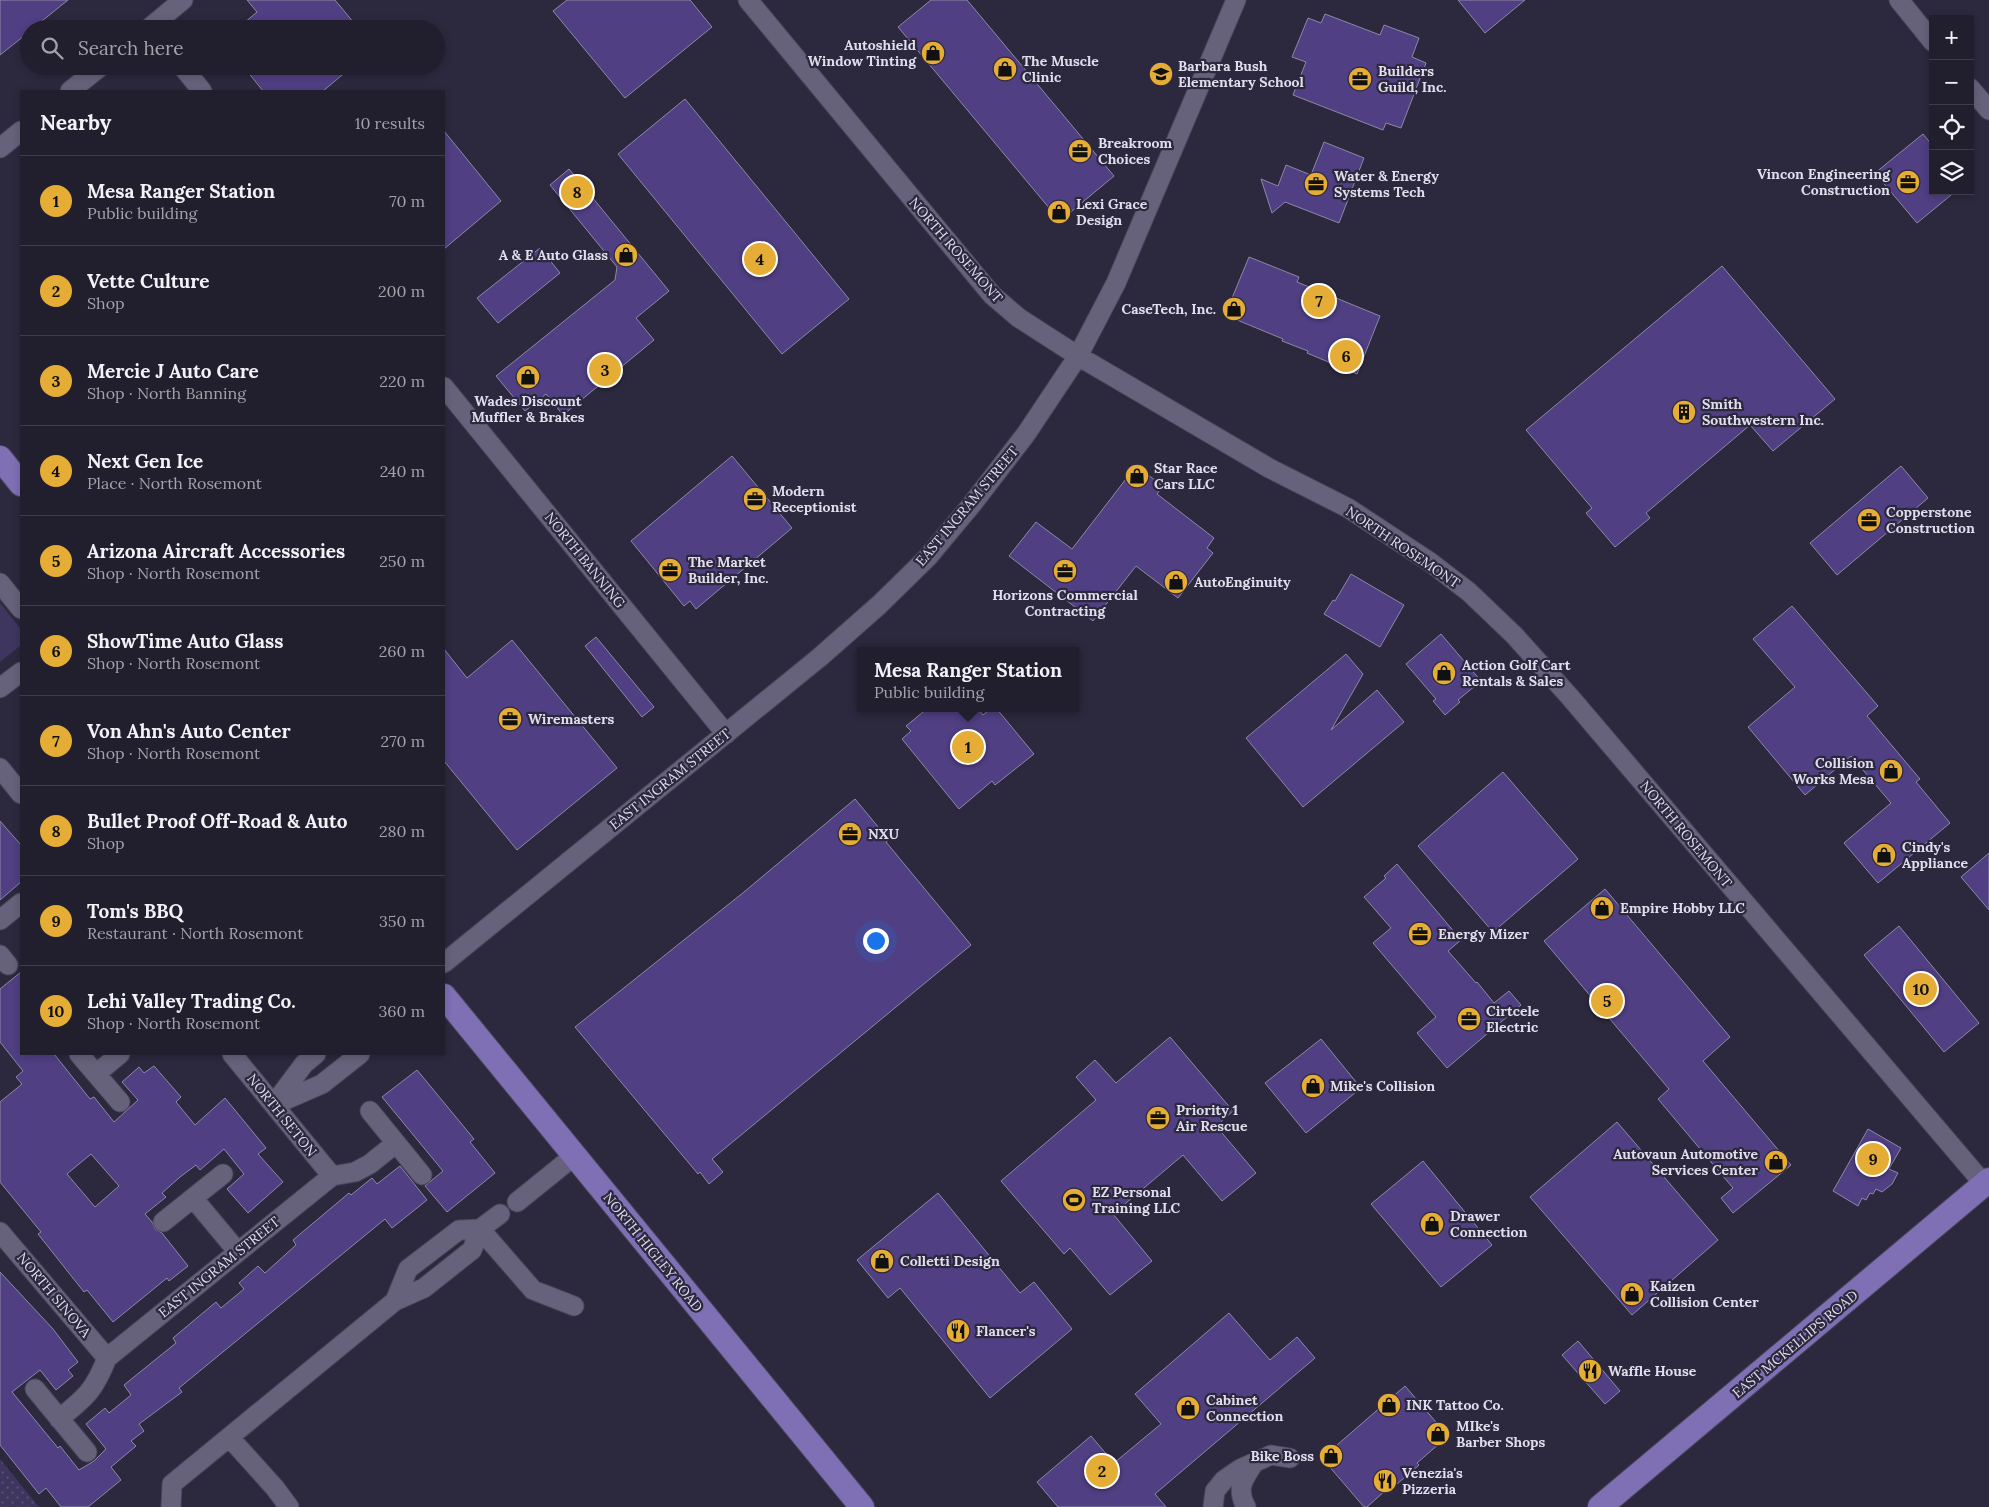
<!DOCTYPE html>
<meta charset="utf-8">
<style>
:root{--surface:#211e2e;--page:#2d2b3a;--text:#f1f3f6;--muted:#a2a2aa;--line:#3e3c4a;--accent:#e5ad35}
body{margin:0;font-family:Lora,serif;background:var(--page);color:var(--text)}
.controls{position:absolute;right:15px;top:15px;display:grid;overflow:hidden;border-radius:0px;box-shadow:0 2px 8px #0003}
.controls button{width:45px;height:45px;display:grid;place-items:center;padding:0;border:0;border-bottom:1px solid var(--line);background:var(--surface);color:var(--text);font:25px sans-serif}
.you{position:absolute;left:875px;top:940px;width:18px;height:18px;margin:-12px;border:4px solid #fff;border-radius:50%;background:#1a73e8;box-shadow:0 0 0 8px #1a73e833}
.badge{display:grid;place-items:center;width:32px;height:32px;border-radius:50%;background:var(--accent);color:#111;font-size:16px;font-weight:700}
.pin{position:absolute;translate:-50% -50%;border:2px solid #fff;box-shadow:0 1px 5px #0006}
.popup{position:absolute;left:857px;top:647px;width:222px;height:65px;box-sizing:border-box;display:grid;place-content:center;border-radius:0px;background:var(--surface);filter:drop-shadow(0 1px 4px #0005);font-size:16px;white-space:nowrap;color:var(--muted)}
.popup b{font-size:19px;color:var(--text)}
.popup::after{content:'';position:absolute;left:50%;top:100%;margin-left:-10px;border:10px solid transparent;border-top-color:var(--surface)}
.list{margin:0;padding:0;list-style:none}
h2{display:flex;justify-content:space-between;align-items:center;height:65px;margin:0;padding:0 20px;font-size:21px}
h2 small{font-size:16px;font-weight:400;color:var(--muted)}
.list li{display:grid;grid-template-columns:32px 1fr auto;gap:15px;align-items:center;box-sizing:border-box;height:90px;padding:0 20px;border-top:1px solid var(--line)}
.list b{display:block;font-size:19px;white-space:nowrap}
.list p{margin:0;font-size:16px;white-space:nowrap;color:var(--muted)}
.list em{font-size:16px;font-style:normal;color:var(--muted)}
.icon{flex:none;width:28px;height:28px;fill:none;stroke:currentColor;stroke-width:2;stroke-linecap:round;stroke-linejoin:round}
.map{position:relative;flex:none;width:1989px;height:1507px;overflow:hidden}
.search{position:absolute;background:var(--surface);box-shadow:0 2px 8px #0003;left:20px;top:20px;width:425px;height:55px;display:flex;align-items:center;gap:12px;box-sizing:border-box;padding:0 18px;border-radius:28px;color:var(--muted);font-size:19px}
.panel{position:absolute;background:var(--surface);box-shadow:0 2px 8px #0003;left:20px;top:90px;width:425px;height:965px;border-radius:0px}
.map>svg:first-child{display:block}
</style>
<div class="map">
<svg width="1989" height="1507" viewBox="0 0 1989 1507">
<defs>
<pattern id="grass-dots" width="8" height="8" patternUnits="userSpaceOnUse" patternTransform="scale(1.25)"><rect width="8" height="8" fill="#3e365e"/><path d="M2 2h.1M6 6h.1" fill="none" stroke="#5a5375" stroke-width="1.8" stroke-linecap="round"/></pattern>
</defs>
<rect width="100%" height="100%" fill="#2c283e"/>
<path fill="url(#grass-dots)" d="M 0,1459 L 39,1507 L 0,1507 Z"/>
<path fill="#3e365e" d="M 0,603 L 21,629 L 20,646 L 0,662 Z"/>
<path fill="#503f83" stroke="#8d89a4" fill-rule="evenodd" d="M 0,0 L 68,0 L 32,29 L 29,29 L 29,32 L 0,55 Z
M 247,0 L 335,0 L 359,29 L 237,29 L 257,12 Z
M 567,0 L 690,0 L 712,27 L 625,98 L 553,11 Z
M 931,0 L 967,0 L 1114,176 L 1060,221 L 898,27 Z
M 1458,0 L 1525,0 L 1485,33 Z
M 1325,14 L 1380,35 L 1384,25 L 1419,38 L 1412,57 L 1426,63 L 1401,128 L 1386,123 L 1383,130 L 1293,95 L 1306,62 L 1292,57 L 1308,18 L 1321,23 Z
M 243,66 L 353,66 L 323,91 L 263,91 Z
M 685,99 L 849,299 L 782,354 L 618,154 Z
M 444,131 L 501,201 L 444,249 Z
M 1923,134 L 1933,146 L 1933,191 L 1956,191 L 1917,223 L 1875,173 Z
M 1324,142 L 1364,158 L 1339,223 L 1285,202 L 1272,213 L 1261,179 L 1278,186 L 1286,165 L 1311,175 Z
M 569,169 L 669,291 L 636,318 L 654,340 L 563,415 L 546,394 L 525,411 L 496,376 L 615,280 L 617,267 L 550,185 Z
M 540,248 L 560,273 L 498,323 L 477,298 Z
M 1249,257 L 1299,277 L 1297,282 L 1380,316 L 1357,374 L 1307,353 L 1308,351 L 1282,341 L 1283,339 L 1225,315 Z
M 1722,266 L 1835,399 L 1773,451 L 1750,425 L 1646,513 L 1650,518 L 1615,547 L 1586,513 L 1592,508 L 1526,430 Z
M 732,456 L 792,528 L 696,609 L 690,601 L 684,606 L 631,541 Z
M 1136,466 L 1163,486 L 1157,494 L 1214,538 L 1207,548 L 1213,553 L 1178,598 L 1136,566 L 1093,621 L 1009,556 L 1036,522 L 1072,549 Z
M 1901,466 L 1928,498 L 1837,575 L 1810,543 Z
M 1351,574 L 1404,605 L 1380,647 L 1324,614 L 1333,600 L 1335,601 Z
M 1792,606 L 1878,706 L 1867,716 L 1920,779 L 1916,782 L 1950,823 L 1878,883 L 1844,843 L 1891,803 L 1851,756 L 1805,795 L 1748,727 L 1795,687 L 1753,639 Z
M 1441,634 L 1481,681 L 1458,700 L 1460,702 L 1445,715 L 1433,701 L 1436,699 L 1406,664 Z
M 596,637 L 654,707 L 642,717 L 585,646 Z
M 512,640 L 617,768 L 517,850 L 444,761 L 444,649 L 467,678 Z
M 1346,654 L 1363,674 L 1331,730 L 1377,690 L 1404,722 L 1303,807 L 1246,738 Z
M 928,708 L 977,708 L 983,715 L 992,708 L 996,708 L 1034,754 L 995,785 L 992,781 L 959,809 L 902,739 L 911,731 L 906,726 Z
M 1503,772 L 1578,859 L 1493,932 L 1418,846 Z
M 855,799 L 889,840 L 886,842 L 971,945 L 712,1159 L 723,1172 L 709,1184 L 700,1172 L 698,1174 L 575,1027 L 744,892 Z
M 0,821 L 21,845 L 21,882 L 0,900 Z
M 1989,853 L 1989,910 L 1961,877 Z
M 1397,864 L 1461,940 L 1448,951 L 1476,983 L 1477,982 L 1494,1003 L 1509,991 L 1521,1005 L 1447,1068 L 1417,1033 L 1436,1017 L 1373,943 L 1391,928 L 1364,897 L 1386,878 L 1384,876 Z
M 1605,889 L 1730,1037 L 1703,1061 L 1791,1165 L 1733,1213 L 1721,1198 L 1733,1188 L 1658,1099 L 1669,1089 L 1544,941 Z
M 1899,926 L 1979,1023 L 1944,1052 L 1864,955 Z
M 21,972 L 21,1054 L 54,1054 L 90,1099 L 94,1097 L 114,1122 L 138,1100 L 122,1082 L 139,1067 L 144,1073 L 154,1066 L 181,1097 L 176,1102 L 195,1125 L 225,1098 L 266,1148 L 258,1154 L 283,1182 L 248,1213 L 227,1189 L 244,1174 L 224,1149 L 200,1170 L 196,1165 L 180,1177 L 162,1193 L 166,1197 L 145,1214 L 152,1222 L 155,1229 L 162,1233 L 188,1266 L 169,1281 L 167,1278 L 113,1322 L 87,1290 L 84,1292 L 38,1234 L 41,1232 L 0,1182 L 0,1102 L 22,1084 L 16,1077 L 23,1071 L 0,1042 L 0,989 ZM 91,1154 L 119,1186 L 95,1207 L 67,1174 Z
M 1170,1037 L 1233,1111 L 1216,1126 L 1256,1173 L 1222,1201 L 1183,1155 L 1113,1214 L 1152,1261 L 1110,1295 L 1070,1248 L 1064,1254 L 1001,1181 L 1096,1100 L 1076,1077 L 1095,1060 L 1116,1083 Z
M 1321,1039 L 1361,1088 L 1306,1133 L 1265,1083 Z
M 417,1070 L 474,1139 L 470,1142 L 495,1173 L 447,1212 L 425,1186 L 443,1171 L 382,1097 Z
M 1617,1122 L 1718,1240 L 1632,1315 L 1530,1197 Z
M 1868,1129 L 1901,1148 L 1889,1169 L 1898,1173 L 1892,1184 L 1882,1192 L 1876,1189 L 1873,1194 L 1870,1193 L 1866,1200 L 1862,1198 L 1858,1206 L 1833,1191 Z
M 1423,1161 L 1492,1245 L 1441,1287 L 1371,1204 Z
M 400,1166 L 427,1200 L 392,1228 L 385,1219 L 179,1388 L 182,1392 L 139,1424 L 144,1431 L 131,1441 L 136,1446 L 111,1467 L 121,1480 L 88,1507 L 61,1507 L 46,1488 L 39,1494 L 0,1445 L 0,1272 L 53,1329 L 78,1362 L 68,1370 L 73,1376 L 56,1390 L 40,1370 L 12,1392 L 58,1448 L 60,1446 L 79,1470 L 94,1461 L 106,1449 L 86,1424 L 105,1408 L 109,1413 L 131,1395 L 124,1385 L 176,1343 L 173,1338 L 216,1302 L 221,1308 L 244,1289 L 239,1283 L 258,1266 L 265,1273 L 296,1245 L 293,1240 L 349,1193 L 351,1195 L 372,1178 L 377,1184 Z
M 938,1193 L 1020,1293 L 1034,1282 L 1072,1329 L 990,1398 L 900,1288 L 888,1298 L 857,1260 Z
M 1229,1313 L 1270,1360 L 1297,1337 L 1315,1358 L 1155,1494 L 1166,1507 L 1058,1507 L 1037,1482 L 1091,1436 L 1114,1463 L 1161,1424 L 1135,1394 Z
M 1578,1341 L 1620,1391 L 1605,1404 L 1562,1355 Z
M 1405,1386 L 1448,1436 L 1417,1463 L 1419,1465 L 1397,1484 L 1395,1482 L 1367,1507 L 1364,1507 L 1322,1458 Z"/>
<g fill="none" stroke-linecap="round" stroke-linejoin="round">
<g stroke="#4a4659" stroke-width="21">
<path id="minor" d="M 748,0 L 992,295 L 1019,318 L 1078,356 L 1269,468 L 1348,508 L 1430,562 L 1469,592 L 1514,635 L 1570,697 L 1984,1184
M 1899,0 L 1933,42
M 148,29 L 183,0
M 182,66 L 202,91
M 1970,88 L 1989,110
M 70,91 L 101,66
M 0,148 L 21,131
M 444,387 L 726,734
M 0,583 L 21,609
M 0,688 L 21,672
M 0,768 L 21,794
M 0,920 L 21,903
M 0,955 L 8,965
M 444,963 L 820,657 L 879,605 L 928,557 L 973,503 L 1026,434 L 1078,356 L 1116,283 L 1236,0
M 79,1054 L 120,1102
M 232,1054 L 332,1176
M 96,1074 L 120,1054
M 274,1104 L 304,1064 L 316,1054
M 274,1105 L 322,1084 L 360,1054
M 370,1111 L 422,1175
M 332,1176 L 355,1172 L 370,1164 L 396,1143
M 193,1198 L 238,1252
M 517,1202 L 574,1156
M 163,1222 L 223,1174
M 480,1229 L 533,1290 L 574,1306
M 0,1232 L 107,1358
M 395,1301 L 408,1269 L 459,1230 L 480,1229
M 35,1389 L 87,1452
M 59,1419 C 86,1397 94,1391 107,1358 L 332,1176
M 229,1437 L 275,1488 L 289,1507
M 171,1507 L 172,1484 L 395,1301 L 424,1288 L 472,1250 L 480,1229 L 500,1214
M 1213,1507 L 1215,1491 L 1224,1480 L 1240,1469 L 1271,1455 L 1290,1458
M 1246,1507 C 1236,1488 1243,1480 1254,1463"/>
</g>
<g stroke="#4a4659" stroke-width="26">
<path id="major" d="M 0,458 L 21,484
M 444,996 L 862,1507
M 1600,1507 L 1989,1180"/>
</g>
<use href="#minor" stroke="#66627c" stroke-width="19"/>
<use href="#major" stroke="#7f70b6" stroke-width="24"/>
</g>
<defs>
<g id="shop-disc" transform="scale(1.25)"><circle r="9.5" fill="#e5ad35" stroke="#2c283e"/><path d="M-5-2.5h2.3a2.7 3.5 0 0 1 5.4 0H5L5.5 6h-11ZM-1.5-2.5h3a1.5 2.3 0 0 0-3 0Z" fill="#111"/></g>
<g id="school-disc" transform="scale(1.25)"><circle r="9.5" fill="#e5ad35" stroke="#2c283e"/><path d="M0-5L7-2L0 1L-7-2ZM-4 1L0 2.5L4 1V4Q0 6-4 4Z" fill="#111"/></g>
<g id="office-disc" transform="scale(1.25)"><circle r="9.5" fill="#e5ad35" stroke="#2c283e"/><path d="M-6-3h4V-5.5h4V-3h4V5H-6ZM-1-4.5V-3h2v-1.5ZM-6 0V1H6V0Z" fill="#111"/></g>
<g id="building-disc" transform="scale(1.25)"><circle r="9.5" fill="#e5ad35" stroke="#2c283e"/><path d="M-4-6H4V6H1V3H-1V6H-4ZM-2.5-4.3h1.7v1.8h-1.7ZM.8-4.3h1.7v1.8H.8ZM-2.5-1h1.7V.8h-1.7ZM.8-1h1.7V.8H.8Z" fill="#111"/></g>
<g id="stadium-disc" transform="scale(1.25)"><circle r="9.5" fill="#e5ad35" stroke="#2c283e"/><path d="M0-5a6.5 5 0 1 0 0 10a6.5 5 0 1 0 0-10ZM-3.5-1.8h7v3.6h-7Z" fill="#111"/></g>
<g id="restaurant-disc" transform="scale(1.25)"><circle r="9.5" fill="#e5ad35" stroke="#2c283e"/><path d="M-5-6h1v4h1v-4h1v4h1v-4h1v5L-1.5 .5V6h-2V.5L-5-1ZM5-6V6H3V1.5H1.5Q1.5-4 5-6Z" fill="#111"/></g>
</defs>
<g fill-rule="evenodd">
<use href="#shop-disc" x="933" y="53"/>
<use href="#shop-disc" x="1005" y="69"/>
<use href="#school-disc" x="1161" y="74"/>
<use href="#office-disc" x="1360" y="79"/>
<use href="#office-disc" x="1080" y="151"/>
<use href="#office-disc" x="1908" y="182"/>
<use href="#office-disc" x="1316" y="184"/>
<use href="#shop-disc" x="1059" y="212"/>
<use href="#shop-disc" x="626" y="255"/>
<use href="#shop-disc" x="1234" y="309"/>
<use href="#shop-disc" x="528" y="377"/>
<use href="#building-disc" x="1684" y="412"/>
<use href="#shop-disc" x="1137" y="476"/>
<use href="#office-disc" x="755" y="499"/>
<use href="#office-disc" x="1869" y="520"/>
<use href="#office-disc" x="670" y="570"/>
<use href="#office-disc" x="1065" y="571"/>
<use href="#shop-disc" x="1176" y="582"/>
<use href="#shop-disc" x="1444" y="673"/>
<use href="#office-disc" x="510" y="719"/>
<use href="#shop-disc" x="1891" y="771"/>
<use href="#office-disc" x="850" y="834"/>
<use href="#shop-disc" x="1884" y="855"/>
<use href="#shop-disc" x="1602" y="908"/>
<use href="#office-disc" x="1420" y="934"/>
<use href="#office-disc" x="1469" y="1019"/>
<use href="#shop-disc" x="1313" y="1086"/>
<use href="#office-disc" x="1158" y="1118"/>
<use href="#shop-disc" x="1776" y="1162"/>
<use href="#stadium-disc" x="1074" y="1200"/>
<use href="#shop-disc" x="1432" y="1224"/>
<use href="#shop-disc" x="882" y="1261"/>
<use href="#shop-disc" x="1632" y="1294"/>
<use href="#restaurant-disc" x="958" y="1331"/>
<use href="#restaurant-disc" x="1590" y="1371"/>
<use href="#shop-disc" x="1389" y="1405"/>
<use href="#shop-disc" x="1188" y="1408"/>
<use href="#shop-disc" x="1438" y="1434"/>
<use href="#shop-disc" x="1331" y="1456"/>
<use href="#restaurant-disc" x="1385" y="1481"/>
</g>
<g text-anchor="middle" dominant-baseline="central" stroke-width="4.5" stroke-linejoin="round" paint-order="stroke">
<g font-size="14" font-weight="bold" fill="#e0deed" stroke="#2c283e" text-anchor="start">
<text x="916" y="45" text-anchor="end">Autoshield<tspan x="916" dy="16">Window Tinting</tspan></text>
<text x="1022" y="61">The Muscle<tspan x="1022" dy="16">Clinic</tspan></text>
<text x="1178" y="66">Barbara Bush<tspan x="1178" dy="16">Elementary School</tspan></text>
<text x="1378" y="71">Builders<tspan x="1378" dy="16">Guild, Inc.</tspan></text>
<text x="1098" y="143">Breakroom<tspan x="1098" dy="16">Choices</tspan></text>
<text x="1890" y="174" text-anchor="end">Vincon Engineering<tspan x="1890" dy="16">Construction</tspan></text>
<text x="1334" y="176">Water &amp; Energy<tspan x="1334" dy="16">Systems Tech</tspan></text>
<text x="1076" y="204">Lexi Grace<tspan x="1076" dy="16">Design</tspan></text>
<text x="608" y="255" text-anchor="end">A &amp; E Auto Glass</text>
<text x="1216" y="309" text-anchor="end">CaseTech, Inc.</text>
<text x="528" y="401" text-anchor="middle">Wades Discount<tspan x="528" dy="16">Muffler &amp; Brakes</tspan></text>
<text x="1702" y="404">Smith<tspan x="1702" dy="16">Southwestern Inc.</tspan></text>
<text x="1154" y="468">Star Race<tspan x="1154" dy="16">Cars LLC</tspan></text>
<text x="772" y="491">Modern<tspan x="772" dy="16">Receptionist</tspan></text>
<text x="1886" y="512">Copperstone<tspan x="1886" dy="16">Construction</tspan></text>
<text x="688" y="562">The Market<tspan x="688" dy="16">Builder, Inc.</tspan></text>
<text x="1194" y="582">AutoEnginuity</text>
<text x="1065" y="595" text-anchor="middle">Horizons Commercial<tspan x="1065" dy="16">Contracting</tspan></text>
<text x="1462" y="665">Action Golf Cart<tspan x="1462" dy="16">Rentals &amp; Sales</tspan></text>
<text x="528" y="719">Wiremasters</text>
<text x="1874" y="763" text-anchor="end">Collision<tspan x="1874" dy="16">Works Mesa</tspan></text>
<text x="868" y="834">NXU</text>
<text x="1902" y="847">Cindy's<tspan x="1902" dy="16">Appliance</tspan></text>
<text x="1620" y="908">Empire Hobby LLC</text>
<text x="1438" y="934">Energy Mizer</text>
<text x="1486" y="1011">Cirtcele<tspan x="1486" dy="16">Electric</tspan></text>
<text x="1330" y="1086">Mike's Collision</text>
<text x="1176" y="1110">Priority 1<tspan x="1176" dy="16">Air Rescue</tspan></text>
<text x="1758" y="1154" text-anchor="end">Autovaun Automotive<tspan x="1758" dy="16">Services Center</tspan></text>
<text x="1092" y="1192">EZ Personal<tspan x="1092" dy="16">Training LLC</tspan></text>
<text x="1450" y="1216">Drawer<tspan x="1450" dy="16">Connection</tspan></text>
<text x="900" y="1261">Colletti Design</text>
<text x="1650" y="1286">Kaizen<tspan x="1650" dy="16">Collision Center</tspan></text>
<text x="976" y="1331">Flancer's</text>
<text x="1608" y="1371">Waffle House</text>
<text x="1206" y="1400">Cabinet<tspan x="1206" dy="16">Connection</tspan></text>
<text x="1406" y="1405">INK Tattoo Co.</text>
<text x="1456" y="1426">MIke's<tspan x="1456" dy="16">Barber Shops</tspan></text>
<text x="1314" y="1456" text-anchor="end">Bike Boss</text>
<text x="1402" y="1473">Venezia's<tspan x="1402" dy="16">Pizzeria</tspan></text>
</g>
<g font-size="14" fill="#e0deed" stroke="#2c283e">
<text transform="translate(956 250) rotate(49)">NORTH ROSEMONT</text>
<text transform="translate(967 506) rotate(-50)">EAST INGRAM STREET</text>
<text transform="translate(1403 547) rotate(34)">NORTH ROSEMONT</text>
<text transform="translate(585 560) rotate(51)">NORTH BANNING</text>
<text transform="translate(670 779) rotate(-39)">EAST INGRAM STREET</text>
<text transform="translate(1686 834) rotate(50)">NORTH ROSEMONT</text>
<text transform="translate(282 1115) rotate(51)">NORTH SETON</text>
<text transform="translate(653 1252) rotate(51)">NORTH HIGLEY ROAD</text>
<text transform="translate(219 1267) rotate(-39)">EAST INGRAM STREET</text>
<text transform="translate(54 1295) rotate(50)">NORTH SINOVA</text>
<text transform="translate(1795 1344) rotate(-40)">EAST MCKELLIPS ROAD</text>
</g>
</g>
</svg>
<div class="controls">
<button>+</button>
<button>−</button>
<button><svg class="icon" aria-label="locate" viewBox="0 0 24 24"><circle cx="12" cy="12" r="6"/><path d="M12 2v4M12 18v4M2 12h4M18 12h4"/></svg></button>
<button><svg class="icon" aria-label="layers" viewBox="0 0 24 24"><path d="M12 4l9 5-9 5-9-5zM3 14l9 5 9-5"/></svg></button>
</div>
<div class="you"></div>
<div class="pin badge" style="left:968px;top:747px">1</div>
<div class="popup"><b>Mesa Ranger Station</b>Public building</div>
<div class="pin badge" style="left:1102px;top:1471px">2</div>
<div class="pin badge" style="left:605px;top:370px">3</div>
<div class="pin badge" style="left:760px;top:259px">4</div>
<div class="pin badge" style="left:1607px;top:1001px">5</div>
<div class="pin badge" style="left:1346px;top:356px">6</div>
<div class="pin badge" style="left:1319px;top:301px">7</div>
<div class="pin badge" style="left:577px;top:192px">8</div>
<div class="pin badge" style="left:1873px;top:1159px">9</div>
<div class="pin badge" style="left:1921px;top:989px">10</div>
<div class="search"><svg class="icon" aria-label="search" viewBox="0 0 24 24"><circle cx="10" cy="10" r="6"/><path d="M15 15l6 6"/></svg>Search here</div>
<section class="panel">
<h2>Nearby<small>10 results</small></h2>
<ul class="list">
<li><span class="badge">1</span><div><b>Mesa Ranger Station</b><p>Public building</p></div><em>70 m</em></li>
<li><span class="badge">2</span><div><b>Vette Culture</b><p>Shop</p></div><em>200 m</em></li>
<li><span class="badge">3</span><div><b>Mercie J Auto Care</b><p>Shop · North Banning</p></div><em>220 m</em></li>
<li><span class="badge">4</span><div><b>Next Gen Ice</b><p>Place · North Rosemont</p></div><em>240 m</em></li>
<li><span class="badge">5</span><div><b>Arizona Aircraft Accessories</b><p>Shop · North Rosemont</p></div><em>250 m</em></li>
<li><span class="badge">6</span><div><b>ShowTime Auto Glass</b><p>Shop · North Rosemont</p></div><em>260 m</em></li>
<li><span class="badge">7</span><div><b>Von Ahn's Auto Center</b><p>Shop · North Rosemont</p></div><em>270 m</em></li>
<li><span class="badge">8</span><div><b>Bullet Proof Off-Road &amp; Auto</b><p>Shop</p></div><em>280 m</em></li>
<li><span class="badge">9</span><div><b>Tom's BBQ</b><p>Restaurant · North Rosemont</p></div><em>350 m</em></li>
<li><span class="badge">10</span><div><b>Lehi Valley Trading Co.</b><p>Shop · North Rosemont</p></div><em>360 m</em></li>
</ul>
</section>
</div>
